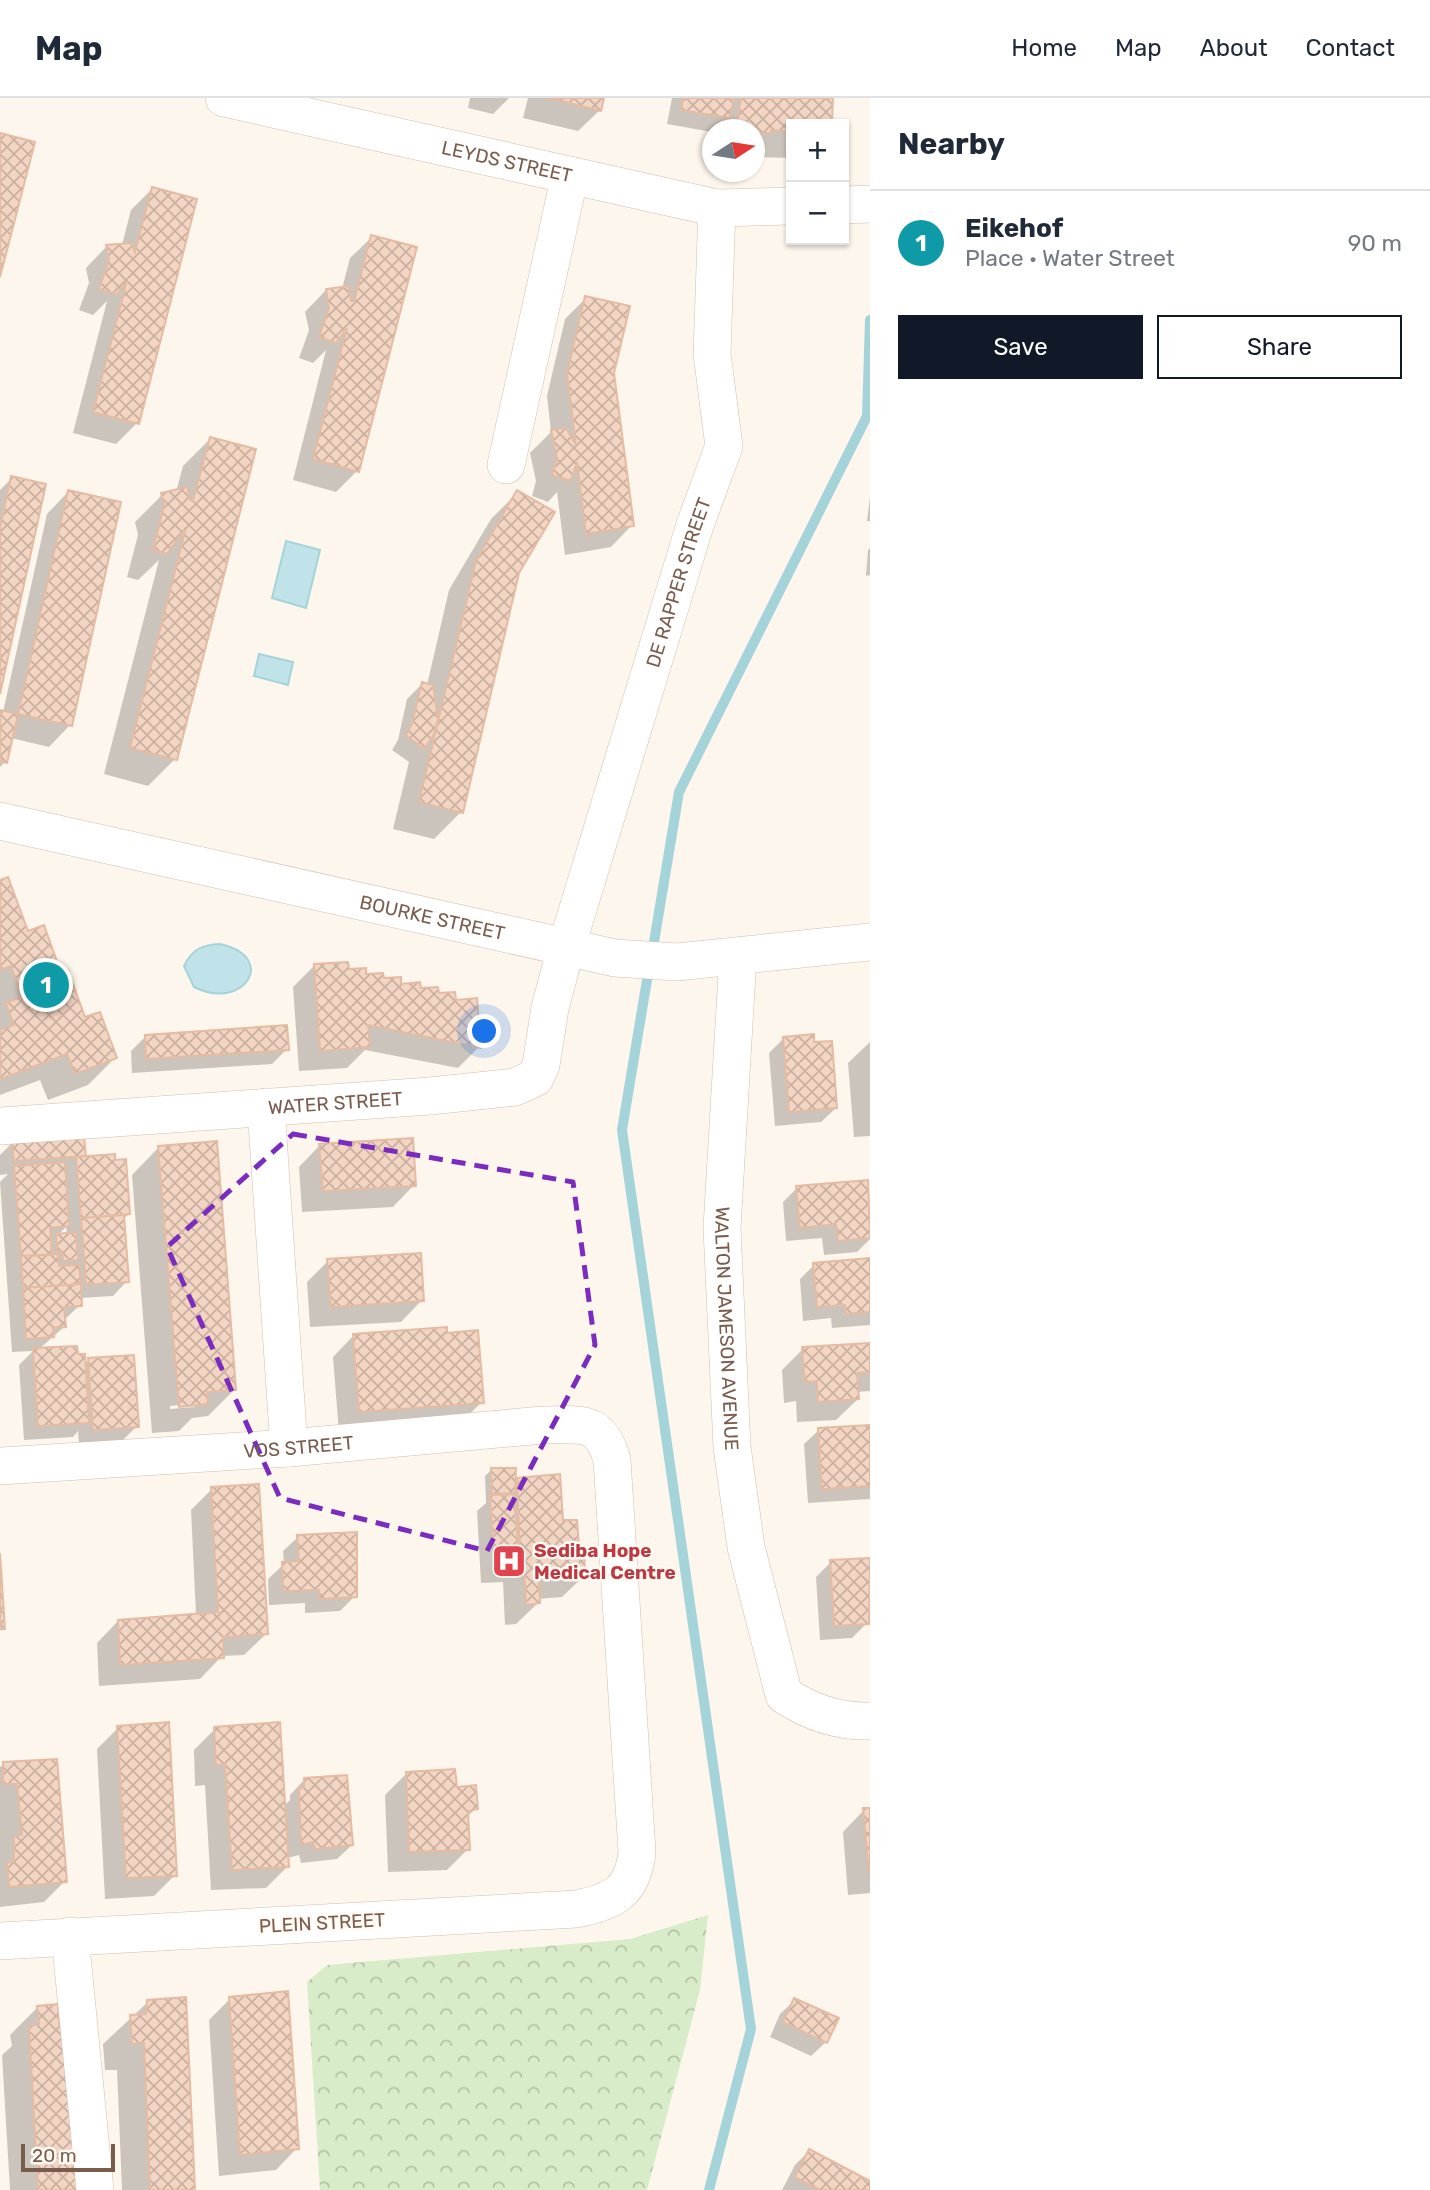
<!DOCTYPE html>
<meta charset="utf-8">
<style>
:root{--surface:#fff;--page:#f2f2f3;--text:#1f2937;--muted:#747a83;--line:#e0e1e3;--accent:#111827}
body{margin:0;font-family:Rubik,sans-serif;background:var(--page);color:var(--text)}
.controls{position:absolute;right:21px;top:21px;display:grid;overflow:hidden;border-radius:0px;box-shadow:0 2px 5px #0004}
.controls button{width:63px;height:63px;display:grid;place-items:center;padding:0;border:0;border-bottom:2px solid var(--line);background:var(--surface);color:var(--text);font:35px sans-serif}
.compass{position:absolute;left:702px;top:21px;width:63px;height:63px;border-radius:50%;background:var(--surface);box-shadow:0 2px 5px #0004;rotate:78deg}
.scale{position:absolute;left:21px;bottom:18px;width:94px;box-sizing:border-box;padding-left:7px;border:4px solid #7a5c4d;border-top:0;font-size:19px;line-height:24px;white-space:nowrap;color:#7a5c4d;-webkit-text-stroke:5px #fffaf3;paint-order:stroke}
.you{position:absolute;left:485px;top:934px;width:24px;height:24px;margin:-18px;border:5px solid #fff;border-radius:50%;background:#1a73e8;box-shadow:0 0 0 10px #1a73e833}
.badge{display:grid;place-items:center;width:46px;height:46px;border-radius:50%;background:var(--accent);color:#fff;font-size:23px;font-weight:700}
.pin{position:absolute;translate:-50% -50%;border:4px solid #fff;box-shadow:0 2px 7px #0006}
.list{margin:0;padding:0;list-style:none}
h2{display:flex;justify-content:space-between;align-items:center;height:91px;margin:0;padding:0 28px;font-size:30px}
h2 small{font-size:23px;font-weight:400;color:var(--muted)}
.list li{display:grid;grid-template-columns:46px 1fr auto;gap:21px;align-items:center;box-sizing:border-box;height:105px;padding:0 28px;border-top:2px solid var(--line)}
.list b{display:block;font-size:26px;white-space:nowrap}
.list p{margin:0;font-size:23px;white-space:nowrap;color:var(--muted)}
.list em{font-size:23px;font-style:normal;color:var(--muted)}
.actions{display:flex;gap:14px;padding:21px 28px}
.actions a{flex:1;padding:16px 0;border:2px solid var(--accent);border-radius:0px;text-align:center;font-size:24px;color:var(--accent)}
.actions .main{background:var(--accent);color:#fff}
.map{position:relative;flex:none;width:870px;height:2092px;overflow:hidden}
header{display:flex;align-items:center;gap:42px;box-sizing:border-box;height:98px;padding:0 35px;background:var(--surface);border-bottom:2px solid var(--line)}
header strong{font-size:33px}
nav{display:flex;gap:38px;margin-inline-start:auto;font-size:24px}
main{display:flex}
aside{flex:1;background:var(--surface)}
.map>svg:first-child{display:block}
</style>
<header>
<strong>Map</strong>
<nav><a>Home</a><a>Map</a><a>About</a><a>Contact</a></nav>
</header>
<main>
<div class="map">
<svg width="870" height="2092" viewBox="0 0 870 2092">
<defs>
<pattern id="park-crowns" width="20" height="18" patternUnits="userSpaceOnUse" patternTransform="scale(1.75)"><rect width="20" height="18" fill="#d8ecc9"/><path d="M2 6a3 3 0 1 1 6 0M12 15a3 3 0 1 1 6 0" fill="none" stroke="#b4c2a5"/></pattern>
<pattern id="building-cross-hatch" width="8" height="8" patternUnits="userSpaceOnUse" patternTransform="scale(1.75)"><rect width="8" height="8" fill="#f3d5c3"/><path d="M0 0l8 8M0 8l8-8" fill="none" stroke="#cab0a1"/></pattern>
</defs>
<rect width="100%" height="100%" fill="#fdf6ec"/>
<path fill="url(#park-crowns)" d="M 708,1817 L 700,1892 L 647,2092 L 320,2092 L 307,1884 L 327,1867 L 630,1841 Z"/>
<path fill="#bfe3e8" stroke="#a5d3da" stroke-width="2" d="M 286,443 L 320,452 L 306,510 L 272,500 Z
M 259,556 L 293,564 L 288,587 L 254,578 Z
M 220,846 C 279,859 244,914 194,889 L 184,868 C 192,851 202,847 220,846 Z"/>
<path fill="#0003" fill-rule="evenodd" d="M 470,0 L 509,0 L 493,16 L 468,10 Z
M 528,0 L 603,0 L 600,12 L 578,33 L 523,20 Z
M 672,0 L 831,0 L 830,26 L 791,26 L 791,60 L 754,59 L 754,32 L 712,32 L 712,34 L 667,26 Z
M 712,42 L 712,61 L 709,61 Z
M 152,91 L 137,325 L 116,346 L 73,335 L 107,203 L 93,217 L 79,212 L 89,185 L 86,170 L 107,148 L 122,147 L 131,112 Z
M 372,139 L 357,373 L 336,394 L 293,382 L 326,252 L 313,265 L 299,260 L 309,232 L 305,214 L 326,192 L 342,191 L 350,160 Z
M 586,200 L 612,275 L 632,427 L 611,449 L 565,457 L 557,394 L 548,404 L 532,398 L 536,383 L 530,355 L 551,334 L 547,298 L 565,221 Z
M 210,341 L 175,661 L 148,688 L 104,676 L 159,462 L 138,482 L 127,479 L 138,437 L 135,424 L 162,397 L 176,394 L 183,368 Z
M 12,380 L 0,588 L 0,392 Z
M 68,394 L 70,627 L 49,649 L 11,640 L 5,664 L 0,669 L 0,613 L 3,614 L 47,416 Z
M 518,394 L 518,475 L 461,714 L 434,741 L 393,731 L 409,664 L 392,652 L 398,642 L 407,601 L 422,586 L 427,587 L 449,492 L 491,421 Z
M 870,399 L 870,423 L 867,423 Z
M 870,450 L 870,477 L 866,478 L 868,452 Z
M 0,784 L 27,836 L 60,877 L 84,922 L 115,960 L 88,987 L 48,1002 L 40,982 L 0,997 Z
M 314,868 L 347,873 L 454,904 L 479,949 L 458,970 L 365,952 L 347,970 L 299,973 L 293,889 Z
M 146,938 L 287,951 L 272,966 L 132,975 L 131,953 Z
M 784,940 L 813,946 L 836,1010 L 821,1024 L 775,1028 L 769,955 Z
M 870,944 L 870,1038 L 854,1039 L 848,965 Z
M 83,1040 L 84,1060 L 129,1116 L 122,1122 L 127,1183 L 113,1198 L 80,1200 L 80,1207 L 64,1222 L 64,1229 L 38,1252 L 76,1258 L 84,1266 L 89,1262 L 137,1328 L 123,1342 L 79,1346 L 78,1333 L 73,1339 L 24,1342 L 19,1267 L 33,1253 L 12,1254 L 0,1084 L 8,1076 L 0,1077 L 0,1057 L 13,1044 ZM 66,1129 L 67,1137 L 58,1137 Z
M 320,1047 L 414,1087 L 393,1109 L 302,1114 L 299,1069 Z
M 159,1049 L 235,1291 L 208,1318 L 192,1320 L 179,1333 L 152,1335 L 132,1077 ZM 198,1305 L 194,1309 L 170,1311 L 170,1308 Z
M 866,1083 L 870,1141 L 857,1154 L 824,1157 L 822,1140 L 786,1143 L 783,1104 L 797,1090 Z
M 870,1162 L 870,1227 L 832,1230 L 831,1220 L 803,1223 L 800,1181 L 814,1167 Z
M 328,1163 L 422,1202 L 401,1224 L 310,1229 L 307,1184 Z
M 354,1237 L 445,1237 L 482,1304 L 460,1325 L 339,1335 L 333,1259 Z
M 870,1246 L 870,1293 L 857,1294 L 858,1301 L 836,1322 L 797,1324 L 796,1303 L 784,1305 L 782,1272 L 803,1251 Z
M 819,1332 L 870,1363 L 870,1401 L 808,1405 L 804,1346 Z
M 492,1371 L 514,1385 L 517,1382 L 577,1450 L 584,1478 L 562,1499 L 538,1501 L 538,1505 L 516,1526 L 505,1527 L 503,1484 L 481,1485 L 477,1413 L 486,1405 L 485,1378 Z
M 212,1391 L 266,1536 L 244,1557 L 222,1558 L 200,1581 L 99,1588 L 97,1545 L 118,1523 L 196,1517 L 191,1412 Z
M 298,1439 L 355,1498 L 340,1513 L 305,1515 L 305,1505 L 269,1507 L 268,1481 L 284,1466 L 283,1453 Z
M 870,1462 L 870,1520 L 867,1520 L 867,1525 L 852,1540 L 820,1542 L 816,1479 L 831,1464 Z
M 118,1630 L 175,1777 L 154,1798 L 105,1801 L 97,1651 Z
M 215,1631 L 284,1708 L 290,1702 L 290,1697 L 304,1682 L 352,1747 L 337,1761 L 301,1765 L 299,1757 L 287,1760 L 288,1768 L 266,1790 L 211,1792 L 205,1687 L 195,1688 L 194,1652 Z
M 55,1662 L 65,1783 L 44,1804 L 0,1809 L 0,1669 L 4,1666 Z
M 406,1676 L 455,1691 L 476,1710 L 467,1719 L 468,1751 L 447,1772 L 388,1774 L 385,1697 Z
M 864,1712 L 870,1712 L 870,1795 L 848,1797 L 843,1734 Z
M 230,1901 L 297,2050 L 276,2072 L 219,2078 L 209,1922 Z
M 795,1902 L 826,1944 L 811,1958 L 770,1939 L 780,1916 Z
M 148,1904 L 193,2092 L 122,2092 L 117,1972 L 105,1972 L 103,1946 Z
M 37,1910 L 81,2092 L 10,2092 L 2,1957 L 12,1948 L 10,1937 Z
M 809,2053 L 870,2092 L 782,2092 L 795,2067 Z"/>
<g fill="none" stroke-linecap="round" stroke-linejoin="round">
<path stroke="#a5d3da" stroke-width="10" d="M 652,856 L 679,694 L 867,318 L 870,222
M 649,870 L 622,1032 L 751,1931 L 709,2092"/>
</g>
<path fill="url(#building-cross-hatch)" stroke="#e6bba3" stroke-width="2" d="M 549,0 L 604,0 L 601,13 Z
M 683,0 L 734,0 L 730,20 L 681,12 Z
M 741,0 L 833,0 L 832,26 L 791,26 L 791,33 L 771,32 L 771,35 L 754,35 L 754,32 L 736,32 Z
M 0,35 L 35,44 L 0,179 Z
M 152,89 L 197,101 L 139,326 L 93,314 L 127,183 L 116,197 L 99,191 L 109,162 L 106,147 L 131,145 L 135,154 Z
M 371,137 L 417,149 L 359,374 L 313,361 L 347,230 L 336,245 L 319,239 L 329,210 L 326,191 L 348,188 L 351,203 L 354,204 Z
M 585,198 L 630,208 L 614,275 L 634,428 L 586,436 L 577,364 L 571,383 L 552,377 L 557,361 L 551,332 L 566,330 L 576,347 L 567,275 Z
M 210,339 L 256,351 L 177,662 L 130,650 L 185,434 L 183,433 L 167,456 L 153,452 L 164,408 L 161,395 L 187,389 L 190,402 L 193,403 Z
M 11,378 L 46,386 L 0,596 L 0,430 Z
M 68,392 L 121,404 L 72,628 L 18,616 Z
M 517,392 L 555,414 L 519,475 L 463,715 L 419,704 L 476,463 Z
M 422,584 L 433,587 L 438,621 L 434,636 L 424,651 L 406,637 L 412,626 Z
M 0,612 L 18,616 L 7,665 L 0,663 Z
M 8,779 L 28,833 L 44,827 L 61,875 L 68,872 L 85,919 L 100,914 L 117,960 L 75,976 L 67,956 L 0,981 L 0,932 L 14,927 L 6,905 L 22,899 L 11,868 L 0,872 L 0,782 Z
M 348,864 L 349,871 L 366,870 L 366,876 L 383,875 L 384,880 L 401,879 L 401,886 L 420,884 L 421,890 L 438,889 L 439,895 L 455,894 L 456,902 L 477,900 L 481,950 L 368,927 L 370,949 L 320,953 L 314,866 Z
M 287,927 L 289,952 L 146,961 L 145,937 Z
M 814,936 L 814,944 L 832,943 L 837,1010 L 789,1014 L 783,939 Z
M 84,1038 L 86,1058 L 14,1063 L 12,1043 Z
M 413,1040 L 416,1088 L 323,1093 L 319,1046 Z
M 217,1043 L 236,1292 L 207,1294 L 208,1306 L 179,1309 L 158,1048 Z
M 115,1056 L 115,1062 L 126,1061 L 130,1116 L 81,1120 L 76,1059 Z
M 65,1064 L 69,1128 L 50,1130 L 52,1157 L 21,1158 L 14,1068 Z
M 868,1082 L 870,1140 L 838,1143 L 836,1126 L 800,1130 L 796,1088 Z
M 124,1117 L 129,1184 L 86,1187 L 81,1120 Z
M 76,1134 L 78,1162 L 63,1163 L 62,1153 L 57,1153 L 56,1136 Z
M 421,1155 L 424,1203 L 331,1209 L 327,1161 Z
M 58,1156 L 59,1168 L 79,1167 L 81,1186 L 23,1190 L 21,1158 Z
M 870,1160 L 870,1214 L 846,1216 L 845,1207 L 817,1209 L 813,1165 Z
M 81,1186 L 82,1208 L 64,1209 L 66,1229 L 53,1230 L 54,1239 L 26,1241 L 23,1190 Z
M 447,1229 L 447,1235 L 478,1232 L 484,1305 L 359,1314 L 353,1236 Z
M 870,1245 L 870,1274 L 857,1275 L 859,1301 L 818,1304 L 817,1283 L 805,1284 L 802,1249 Z
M 77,1248 L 78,1256 L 85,1256 L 89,1325 L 38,1328 L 33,1250 Z
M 134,1257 L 139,1329 L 93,1332 L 88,1260 Z
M 870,1327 L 870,1388 L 822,1391 L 818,1330 Z
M 491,1370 L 516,1370 L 515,1395 L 492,1396 Z
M 560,1376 L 563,1422 L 577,1422 L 579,1448 L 584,1449 L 585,1478 L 539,1481 L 540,1505 L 526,1507 L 523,1456 L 520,1456 L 517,1380 Z
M 259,1386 L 268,1536 L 223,1539 L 224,1560 L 120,1567 L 118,1522 L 218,1514 L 211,1389 Z
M 514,1396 L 519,1459 L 522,1458 L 521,1470 L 495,1471 L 490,1397 Z
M 357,1434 L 357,1499 L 319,1501 L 319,1492 L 283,1493 L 282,1464 L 299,1463 L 297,1437 Z
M 0,1455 L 5,1531 L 0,1531 Z
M 870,1460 L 869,1526 L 834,1528 L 830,1462 Z
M 169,1624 L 177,1778 L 126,1780 L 117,1628 Z
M 280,1624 L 289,1769 L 232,1772 L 225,1666 L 216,1667 L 214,1629 Z
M 57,1661 L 67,1784 L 9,1789 L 7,1765 L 14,1763 L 14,1738 L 22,1737 L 17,1686 L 3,1686 L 3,1664 Z
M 455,1671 L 457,1689 L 476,1687 L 478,1711 L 468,1713 L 470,1752 L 409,1754 L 406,1674 Z
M 347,1677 L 353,1747 L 315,1751 L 313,1744 L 301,1747 L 299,1691 L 304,1689 L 304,1680 Z
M 863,1710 L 870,1710 L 870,1776 L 869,1776 Z
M 288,1893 L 299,2051 L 240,2057 L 229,1899 Z
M 186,1899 L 195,2092 L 150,2092 L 144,1945 L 132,1946 L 130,1917 L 146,1916 L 147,1902 Z
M 794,1900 L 839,1920 L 827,1945 L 783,1924 Z
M 58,1906 L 59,1926 L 71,1926 L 82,2092 L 38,2092 L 29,1928 L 39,1926 L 37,1908 Z
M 809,2051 L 870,2083 L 870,2092 L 820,2092 L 795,2079 Z"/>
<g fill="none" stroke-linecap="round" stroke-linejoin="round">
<g stroke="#d1beb0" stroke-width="38">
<g id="minor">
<path id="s1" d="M 224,0 L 717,110 L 791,108"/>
<path d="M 844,107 L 870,106"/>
<path d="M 506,367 L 570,77"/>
<path id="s2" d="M 0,723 L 615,860 L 677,864 L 870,844"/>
<path id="s3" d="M 738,858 L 722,1130 L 732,1349 L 746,1449 L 784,1597 C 810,1614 839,1624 870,1623"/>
<path d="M 266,1009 L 289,1350"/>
<path id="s4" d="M 0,1028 L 430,998 L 515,989 L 535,980 L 541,967 L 550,910 L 566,850 L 695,427 L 724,348 L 712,256 L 717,110"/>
<path id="s5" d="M 0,1368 L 289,1350 L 543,1327 C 581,1327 600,1320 612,1362 L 637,1754 C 633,1794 613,1804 576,1811 L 0,1843"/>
<path d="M 70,1838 L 95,2092"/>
</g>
</g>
<use href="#minor" stroke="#fff" stroke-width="37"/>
</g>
<path fill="none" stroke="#7b2cbf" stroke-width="5" stroke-dasharray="14 9" stroke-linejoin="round" d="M 293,1036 L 573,1084 L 595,1247 L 487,1453 L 280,1400 L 167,1149 Z"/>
<defs>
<g id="hospital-square" transform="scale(1.75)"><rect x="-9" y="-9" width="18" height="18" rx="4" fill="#e0444e" stroke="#fffaf3"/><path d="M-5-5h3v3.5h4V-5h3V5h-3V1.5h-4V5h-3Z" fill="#fff"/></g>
</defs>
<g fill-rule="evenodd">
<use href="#hospital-square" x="509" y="1463"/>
</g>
<g text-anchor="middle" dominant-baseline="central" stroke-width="5" stroke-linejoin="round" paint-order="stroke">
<g font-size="19" fill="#7a5c4d" stroke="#fffaf3">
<text stroke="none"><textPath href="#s1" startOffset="290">LEYDS STREET</textPath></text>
<text stroke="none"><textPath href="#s4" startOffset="1055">DE RAPPER STREET</textPath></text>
<text stroke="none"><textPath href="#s2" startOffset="443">BOURKE STREET</textPath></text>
<text stroke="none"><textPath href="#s4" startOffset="336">WATER STREET</textPath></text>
<text stroke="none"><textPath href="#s3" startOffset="373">WALTON JAMESON AVENUE</textPath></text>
<text stroke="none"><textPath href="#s5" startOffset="299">VOS STREET</textPath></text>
<text transform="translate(322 1825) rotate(-3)">PLEIN STREET</text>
</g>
<g font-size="19" font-weight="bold" fill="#be3a42" stroke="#fffaf3" text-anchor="start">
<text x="534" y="1452">Sediba Hope<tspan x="534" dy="22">Medical Centre</tspan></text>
</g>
</g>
</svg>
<div class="controls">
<button>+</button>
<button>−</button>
</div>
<svg class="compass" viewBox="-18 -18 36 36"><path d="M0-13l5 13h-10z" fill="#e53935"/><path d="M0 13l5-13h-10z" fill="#747a83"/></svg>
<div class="scale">20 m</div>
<div class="you"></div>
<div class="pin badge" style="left:46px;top:887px;background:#0f9aa8">1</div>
</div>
<aside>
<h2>Nearby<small></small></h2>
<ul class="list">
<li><span class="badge" style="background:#0f9aa8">1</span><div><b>Eikehof</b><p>Place · Water Street</p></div><em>90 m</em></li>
</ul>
<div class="actions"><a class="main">Save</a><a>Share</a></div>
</aside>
</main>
